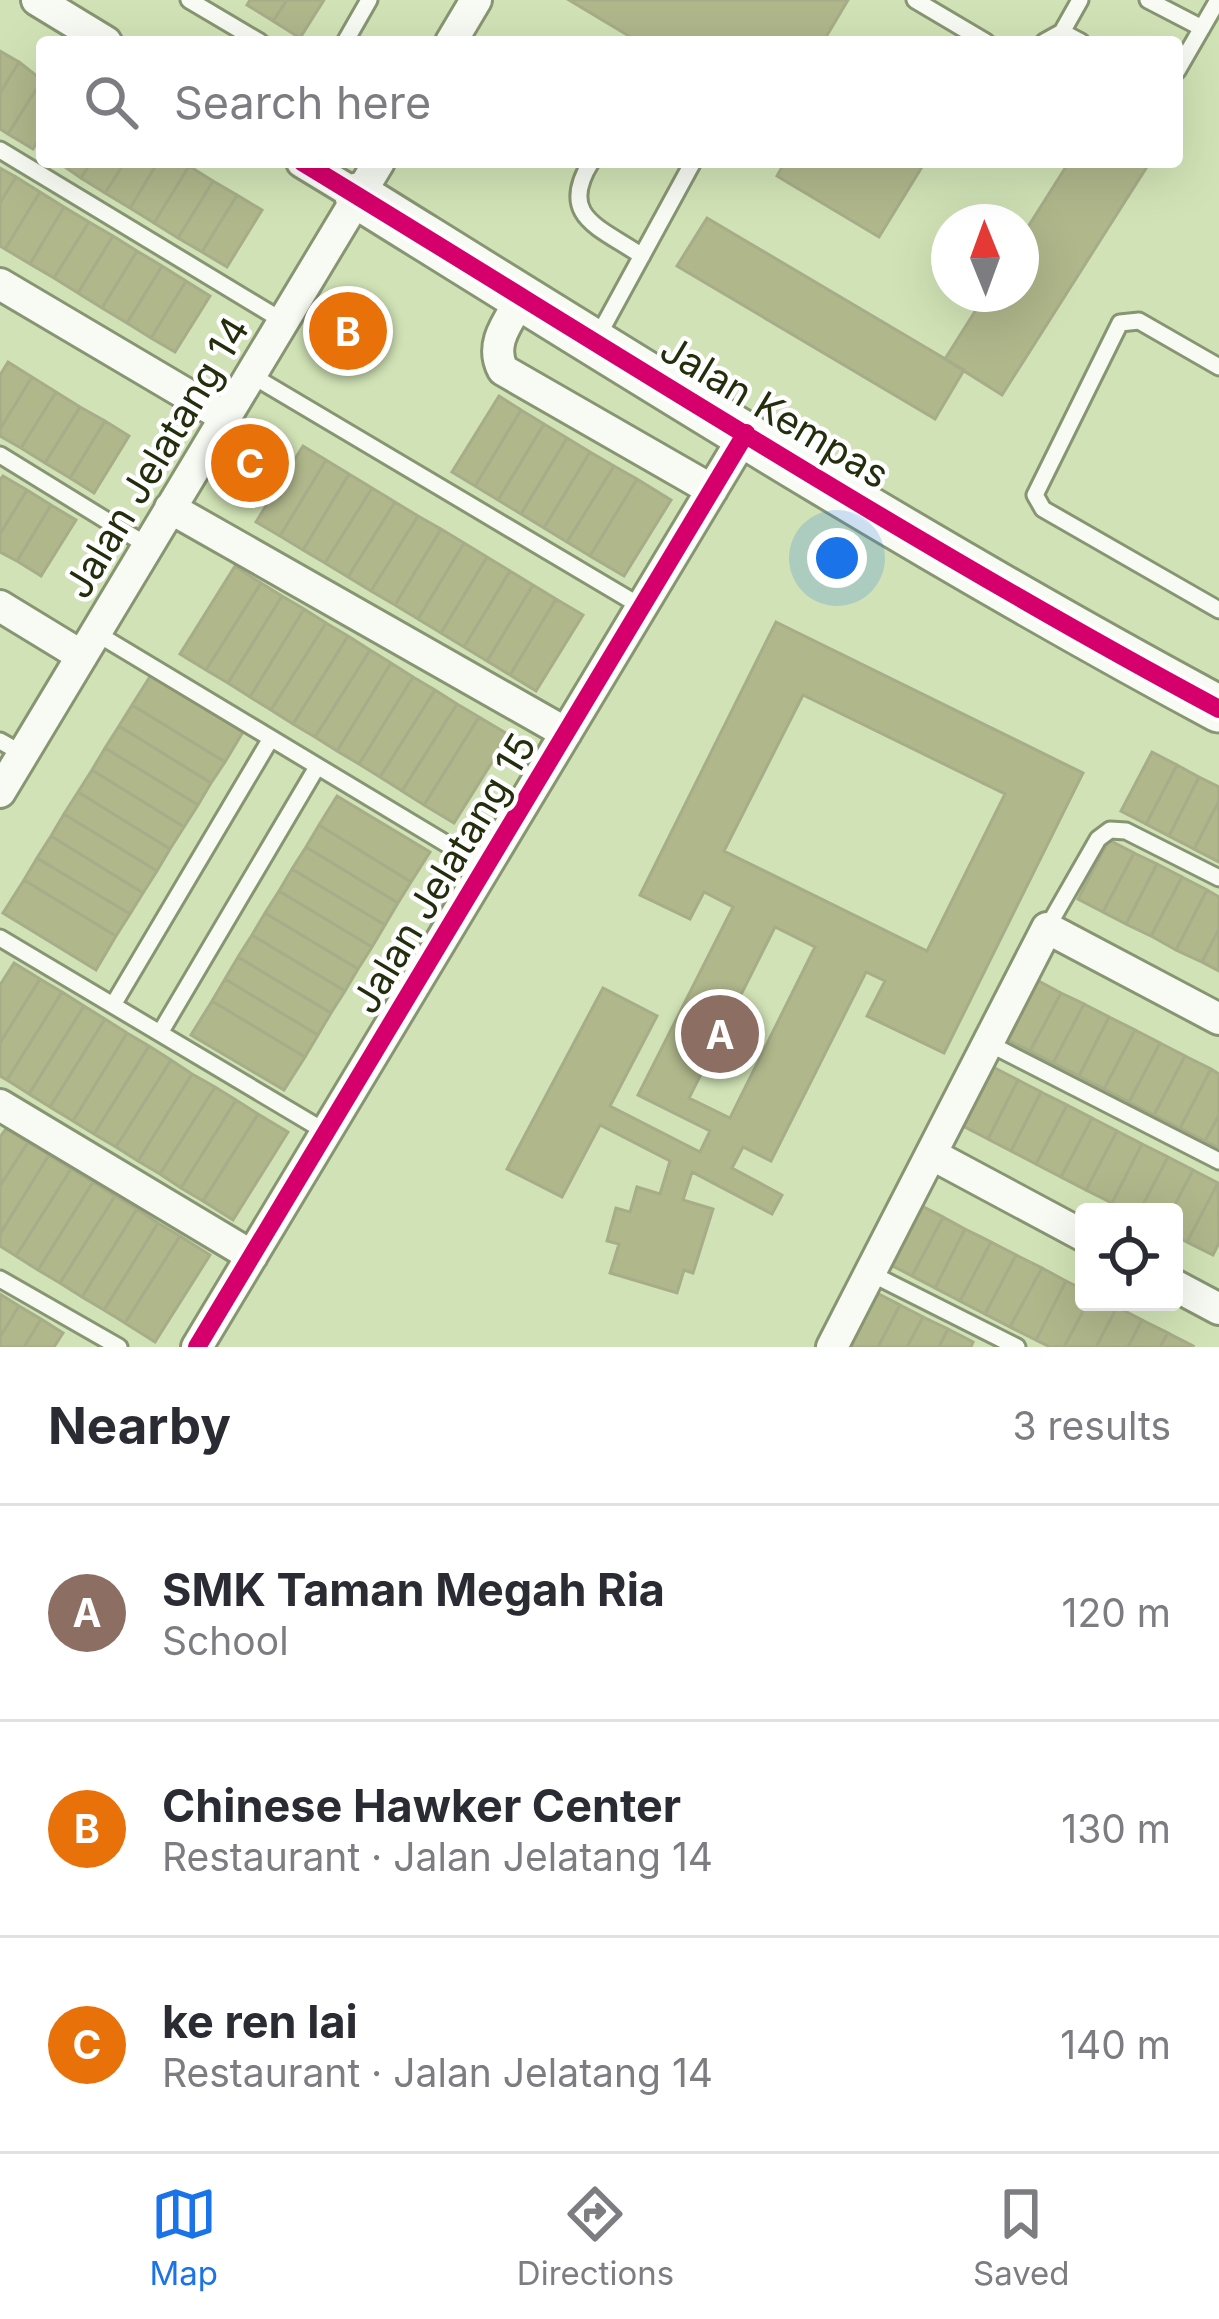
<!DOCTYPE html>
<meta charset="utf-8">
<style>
:root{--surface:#fff;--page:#f7f7f7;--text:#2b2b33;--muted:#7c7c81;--line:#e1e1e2;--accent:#1a73e8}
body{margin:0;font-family:Inter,sans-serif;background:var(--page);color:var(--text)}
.controls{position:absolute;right:36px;bottom:36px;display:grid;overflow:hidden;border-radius:12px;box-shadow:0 12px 48px #0002}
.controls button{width:108px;height:108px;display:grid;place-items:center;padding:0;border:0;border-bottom:3px solid var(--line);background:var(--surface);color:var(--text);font:60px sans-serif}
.compass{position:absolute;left:931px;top:204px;width:108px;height:108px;border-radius:50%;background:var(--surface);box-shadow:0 12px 48px #0002;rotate:359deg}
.you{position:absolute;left:837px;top:558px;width:42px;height:42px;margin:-30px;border:9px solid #fff;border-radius:50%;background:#1a73e8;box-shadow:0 0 0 18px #1a73e833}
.badge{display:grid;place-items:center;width:78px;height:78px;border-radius:50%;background:var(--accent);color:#fff;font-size:39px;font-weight:700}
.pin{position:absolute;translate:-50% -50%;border:6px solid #fff;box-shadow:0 3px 12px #0006}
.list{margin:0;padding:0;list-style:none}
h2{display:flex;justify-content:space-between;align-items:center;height:156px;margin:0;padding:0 48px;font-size:51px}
h2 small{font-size:39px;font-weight:400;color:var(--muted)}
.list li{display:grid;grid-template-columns:78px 1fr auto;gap:36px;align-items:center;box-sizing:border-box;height:216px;padding:0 48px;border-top:3px solid var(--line)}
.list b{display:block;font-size:45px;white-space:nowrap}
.list p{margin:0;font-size:39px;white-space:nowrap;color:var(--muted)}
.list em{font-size:39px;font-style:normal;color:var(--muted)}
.icon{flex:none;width:66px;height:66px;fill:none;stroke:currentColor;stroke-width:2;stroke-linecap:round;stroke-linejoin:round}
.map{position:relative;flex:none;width:1219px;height:1347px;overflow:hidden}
.search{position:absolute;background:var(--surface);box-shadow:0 12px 48px #0002;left:36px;right:36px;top:36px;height:132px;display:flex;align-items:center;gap:30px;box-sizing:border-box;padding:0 42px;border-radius:12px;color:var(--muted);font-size:45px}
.sheet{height:804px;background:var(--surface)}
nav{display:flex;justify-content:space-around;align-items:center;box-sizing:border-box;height:168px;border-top:3px solid var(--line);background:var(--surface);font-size:33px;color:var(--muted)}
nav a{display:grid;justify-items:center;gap:6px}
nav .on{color:var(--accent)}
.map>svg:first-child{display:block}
</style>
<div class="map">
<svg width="1219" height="1347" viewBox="0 0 1219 1347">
<rect width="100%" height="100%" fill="#d1e3b6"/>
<path fill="#b0b78b" stroke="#a6ad88" stroke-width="3" fill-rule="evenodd" d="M 250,0 L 287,0 L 273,21 L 247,5 Z
M 287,0 L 324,0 L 300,38 L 273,21 Z
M 569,0 L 848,0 L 823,42 L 639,42 Z
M 0,51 L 19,62 L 0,93 Z
M 19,62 L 42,80 L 8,134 L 0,129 L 0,93 Z
M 42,80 L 42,134 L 33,149 L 8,134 Z
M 58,162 L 91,162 L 81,178 Z
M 91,162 L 125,162 L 105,193 L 81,178 Z
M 125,162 L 158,162 L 130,208 L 105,193 Z
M 158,162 L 182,162 L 189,166 L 154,223 L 130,208 Z
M 785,162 L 925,162 L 879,237 L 777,176 Z
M 1069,162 L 1150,162 L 1002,395 L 945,359 L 986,294 L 1021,294 L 1021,238 Z
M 189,166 L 213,181 L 178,238 L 154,223 Z
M 0,168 L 16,177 L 0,203 Z
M 16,177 L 40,192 L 5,249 L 0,246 L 0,203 Z
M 213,181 L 237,195 L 202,252 L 178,238 Z
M 40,192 L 64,207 L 30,264 L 5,249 Z
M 237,195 L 262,210 L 227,267 L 202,252 Z
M 64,207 L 89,222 L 54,278 L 30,264 Z
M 707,218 L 964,370 L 935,419 L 677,266 Z
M 89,222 L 113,236 L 78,293 L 54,278 Z
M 113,236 L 137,251 L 102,308 L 78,293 Z
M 137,251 L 162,266 L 127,323 L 102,308 Z
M 162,266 L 186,281 L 151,338 L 127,323 Z
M 186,281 L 210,296 L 175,352 L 151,338 Z
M 8,362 L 32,377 L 0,429 L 0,375 Z
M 32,377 L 56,392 L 21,448 L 0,436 L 0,429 Z
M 56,392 L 80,407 L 45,463 L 21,448 Z
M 499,396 L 521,410 L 475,486 L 452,472 Z
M 80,407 L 105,421 L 70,478 L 45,463 Z
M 521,410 L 544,424 L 498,500 L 475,486 Z
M 105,421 L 129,436 L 94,493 L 70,478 Z
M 544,424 L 567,438 L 521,514 L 498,500 Z
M 567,438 L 590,452 L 544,528 L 521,514 Z
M 303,446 L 326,460 L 280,536 L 256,522 Z
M 590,452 L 614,466 L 567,542 L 544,528 Z
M 326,460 L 349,474 L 303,550 L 280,536 Z
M 614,466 L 637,479 L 590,556 L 567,542 Z
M 349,474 L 372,488 L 325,563 L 303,550 Z
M 3,476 L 27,490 L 0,534 L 0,480 Z
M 637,479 L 671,500 L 624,576 L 590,556 Z
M 372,488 L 395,502 L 348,577 L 325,563 Z
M 27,490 L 51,505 L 17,561 L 0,552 L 0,534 Z
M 395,502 L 418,516 L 371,591 L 348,577 Z
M 51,505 L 76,520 L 41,576 L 17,561 Z
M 418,516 L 441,529 L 395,605 L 371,591 Z
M 441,529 L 464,543 L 418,619 L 395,605 Z
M 464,543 L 487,557 L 441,633 L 418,619 Z
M 487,557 L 510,571 L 464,647 L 441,633 Z
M 235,566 L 261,583 L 206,670 L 180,654 Z
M 510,571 L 533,585 L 487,661 L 464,647 Z
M 261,583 L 282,596 L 228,683 L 206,670 Z
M 533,585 L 556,599 L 510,675 L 487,661 Z
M 282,596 L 304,609 L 250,697 L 228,683 Z
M 556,599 L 583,615 L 536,691 L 510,675 Z
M 304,609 L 326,623 L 271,710 L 250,697 Z
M 776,622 L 1083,773 L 944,1053 L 867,1016 L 885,981 L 866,972 L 771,1161 L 743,1147 L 732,1168 L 782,1195 L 772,1214 L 692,1172 L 683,1200 L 713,1209 L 693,1273 L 684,1270 L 677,1293 L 610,1273 L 619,1244 L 607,1241 L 616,1208 L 630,1212 L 637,1187 L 660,1194 L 670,1161 L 600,1125 L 562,1197 L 507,1169 L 603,988 L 657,1016 L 610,1106 L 700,1152 L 710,1131 L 638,1095 L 733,907 L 704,892 L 690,919 L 640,895 ZM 803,695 L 1005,794 L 927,951 L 724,851 ZM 775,927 L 815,947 L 730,1118 L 689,1098 Z
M 326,623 L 348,636 L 293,724 L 271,710 Z
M 348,636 L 370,650 L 315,737 L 293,724 Z
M 370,650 L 391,663 L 337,751 L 315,737 Z
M 391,663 L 413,677 L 359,764 L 337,751 Z
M 151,675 L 243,732 L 225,762 L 132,705 Z
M 413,677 L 435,690 L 380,777 L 359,764 Z
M 435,690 L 457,704 L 402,791 L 380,777 Z
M 457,704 L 479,717 L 424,805 L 402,791 Z
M 132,705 L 225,762 L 211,783 L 119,726 Z
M 479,717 L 509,735 L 454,823 L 424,805 Z
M 119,726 L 211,783 L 198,805 L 105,748 Z
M 105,748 L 198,805 L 184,827 L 92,770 Z
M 1152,752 L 1177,765 L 1146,824 L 1121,811 Z
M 1177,765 L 1199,777 L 1169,836 L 1146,824 Z
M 92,770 L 184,827 L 170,849 L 78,792 Z
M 1199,777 L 1219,787 L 1219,801 L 1194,849 L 1169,836 Z
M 78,792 L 170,849 L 157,871 L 64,814 Z
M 337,796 L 430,852 L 411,882 L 319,825 Z
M 1219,801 L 1219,862 L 1194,849 Z
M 64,814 L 157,871 L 143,893 L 51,836 Z
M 319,825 L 411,882 L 398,903 L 306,847 Z
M 51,836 L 143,893 L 130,914 L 37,858 Z
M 1109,840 L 1134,853 L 1103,912 L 1078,899 Z
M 306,847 L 398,903 L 385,925 L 292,869 Z
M 1134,853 L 1157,864 L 1126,924 L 1103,912 Z
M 37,858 L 130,914 L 116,936 L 24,880 Z
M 1157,864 L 1182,877 L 1151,936 L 1126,924 Z
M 292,869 L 385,925 L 372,947 L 279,891 Z
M 1182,877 L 1207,890 L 1176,950 L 1151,936 Z
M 24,880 L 116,936 L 96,970 L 3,913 Z
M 1207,890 L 1219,897 L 1219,929 L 1202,962 L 1176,950 Z
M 279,891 L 372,947 L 358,969 L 265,913 Z
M 265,913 L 358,969 L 345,991 L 252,935 Z
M 1219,929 L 1219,971 L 1202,962 Z
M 252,935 L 345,991 L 331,1013 L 238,957 Z
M 238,957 L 331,1013 L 318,1035 L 225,979 Z
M 14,963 L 40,979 L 0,1043 L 0,985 Z
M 40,979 L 62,992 L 7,1080 L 0,1076 L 0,1043 Z
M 225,979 L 318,1035 L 305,1057 L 212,1001 Z
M 1037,980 L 1061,993 L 1030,1051 L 1006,1039 Z
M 62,992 L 84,1006 L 29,1094 L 7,1080 Z
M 1061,993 L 1084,1004 L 1053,1063 L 1030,1051 Z
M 212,1001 L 305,1057 L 284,1090 L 191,1035 Z
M 1084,1004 L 1109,1017 L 1079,1076 L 1053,1063 Z
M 84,1006 L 105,1019 L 50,1107 L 29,1094 Z
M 1109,1017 L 1135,1030 L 1104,1089 L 1079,1076 Z
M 105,1019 L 127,1033 L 73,1121 L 50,1107 Z
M 1135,1030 L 1160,1043 L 1129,1102 L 1104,1089 Z
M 127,1033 L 149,1046 L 94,1134 L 73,1121 Z
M 1160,1043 L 1185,1056 L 1154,1115 L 1129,1102 Z
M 149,1046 L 171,1060 L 116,1147 L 94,1134 Z
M 1185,1056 L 1211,1069 L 1180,1128 L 1154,1115 Z
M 171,1060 L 192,1074 L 138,1161 L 116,1147 Z
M 993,1067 L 1018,1080 L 988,1139 L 963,1126 Z
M 1211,1069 L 1219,1074 L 1219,1115 L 1205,1141 L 1180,1128 Z
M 192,1074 L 215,1087 L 160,1174 L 138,1161 Z
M 1018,1080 L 1041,1092 L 1011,1151 L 988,1139 Z
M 215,1087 L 236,1100 L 181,1188 L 160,1174 Z
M 1041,1092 L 1067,1105 L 1036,1164 L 1011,1151 Z
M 236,1100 L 258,1114 L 203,1201 L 181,1188 Z
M 1067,1105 L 1092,1118 L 1061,1177 L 1036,1164 Z
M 258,1114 L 288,1132 L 233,1220 L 203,1201 Z
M 1219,1115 L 1219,1148 L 1205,1141 Z
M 1092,1118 L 1117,1131 L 1086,1190 L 1061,1177 Z
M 6,1129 L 28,1142 L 0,1186 L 0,1137 Z
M 1117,1131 L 1142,1144 L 1112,1203 L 1086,1190 Z
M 28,1142 L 49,1155 L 0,1234 L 0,1186 Z
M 1142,1144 L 1168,1157 L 1139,1212 L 1129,1212 L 1112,1203 Z
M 49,1155 L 71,1169 L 16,1256 L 0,1246 L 0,1234 Z
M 1168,1157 L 1193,1170 L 1171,1212 L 1139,1212 Z
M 71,1169 L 93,1182 L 38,1270 L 16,1256 Z
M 1193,1170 L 1218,1183 L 1187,1242 L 1174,1235 L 1174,1212 L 1171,1212 Z
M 93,1182 L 115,1196 L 60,1283 L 38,1270 Z
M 1218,1183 L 1219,1243 L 1213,1255 L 1187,1242 Z
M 115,1196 L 137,1209 L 82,1297 L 60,1283 Z
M 918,1204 L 943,1217 L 912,1276 L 887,1263 Z
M 137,1209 L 158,1223 L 104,1310 L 82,1297 Z
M 943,1217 L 965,1229 L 935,1288 L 912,1276 Z
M 158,1223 L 180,1236 L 125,1323 L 104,1310 Z
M 965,1229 L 991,1242 L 960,1301 L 935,1288 Z
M 180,1236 L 210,1255 L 155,1342 L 125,1323 Z
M 991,1242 L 1016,1255 L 985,1314 L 960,1301 Z
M 1016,1255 L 1042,1268 L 1010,1327 L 985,1314 Z
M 1042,1268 L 1066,1281 L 1036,1340 L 1010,1327 Z
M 1066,1281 L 1084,1290 L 1084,1302 L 1088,1302 L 1064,1347 L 1050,1347 L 1036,1340 Z
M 875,1292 L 900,1305 L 878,1347 L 846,1347 Z
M 0,1294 L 19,1306 L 0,1337 Z
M 1088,1302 L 1108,1302 L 1117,1307 L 1096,1347 L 1064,1347 Z
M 900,1305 L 923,1317 L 907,1347 L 878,1347 Z
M 19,1306 L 41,1319 L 24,1347 L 0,1347 L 0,1337 Z
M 1117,1307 L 1142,1320 L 1128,1347 L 1096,1347 Z
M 923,1317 L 948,1329 L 939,1347 L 907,1347 Z
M 41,1319 L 63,1333 L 54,1347 L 24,1347 Z
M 1142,1320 L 1168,1333 L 1160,1347 L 1128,1347 Z
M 948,1329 L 973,1342 L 971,1347 L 939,1347 Z
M 1168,1333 L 1193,1346 L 1192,1347 L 1160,1347 Z"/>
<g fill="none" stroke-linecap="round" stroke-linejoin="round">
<g stroke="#889572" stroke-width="21">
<path id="lane" d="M 189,0 L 260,42
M 915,0 L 986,42
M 1148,0 L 1202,28
M 1062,32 L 1080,0
M 1062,32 L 1081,42
M 345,42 L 369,0
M 1044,42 L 1062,32
M 1177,71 L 1218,0
M 0,150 L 283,321
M 591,162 C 557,217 600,227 642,256
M 597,338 L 693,162
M 1219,367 L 1139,321 L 1120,323 L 1035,495 L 1043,509 L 1219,610
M 251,375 L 642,607
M 0,455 L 148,546
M 96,633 L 485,867
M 0,741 L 23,754
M 1047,928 L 1098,839 L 1110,830 L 1126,831 L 1219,878
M 0,938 L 326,1132
M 113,1005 L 270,740
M 160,1033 L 317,767
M 988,1043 L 1219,1161
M 870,1273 L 1017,1347
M 0,1279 L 119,1347"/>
</g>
<g stroke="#889572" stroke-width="36">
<path id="street" d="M 37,0 L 106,42
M 451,42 L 476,0
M 302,162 L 358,196
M 0,284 L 225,417
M 522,298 C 508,322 489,344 503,370 L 712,490
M 170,508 L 566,733
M 0,606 L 82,656
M 0,792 L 379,162
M 0,1105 L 252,1256
M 931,1154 L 1084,1236
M 1174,1285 L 1219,1309
M 197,1347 L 746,433
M 832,1347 L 1047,928 L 1219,1019"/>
</g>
<g stroke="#889572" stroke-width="51">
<path id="secondary" d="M 358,196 C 641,372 925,551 1219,709"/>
</g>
<use href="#lane" stroke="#f8fbf4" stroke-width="15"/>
<use href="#street" stroke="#f8fbf4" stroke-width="30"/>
<use href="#secondary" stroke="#f8fbf4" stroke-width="45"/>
<g stroke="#fff" stroke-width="26">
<path id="cycleway" d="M 302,162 C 606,347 906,541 1219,709
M 197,1347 L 746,433"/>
</g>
<use href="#cycleway" stroke="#d6006c" stroke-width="18"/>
</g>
<g text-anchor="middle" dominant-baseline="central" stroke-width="9" stroke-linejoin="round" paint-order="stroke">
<g font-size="39" fill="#232e0d" stroke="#fff">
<text transform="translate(775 411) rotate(31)">Jalan Kempas</text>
<text transform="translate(156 457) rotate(-59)">Jalan Jelatang 14</text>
<text transform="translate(443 873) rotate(-59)">Jalan Jelatang 15</text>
</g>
</g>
</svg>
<div class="controls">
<button><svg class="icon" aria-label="locate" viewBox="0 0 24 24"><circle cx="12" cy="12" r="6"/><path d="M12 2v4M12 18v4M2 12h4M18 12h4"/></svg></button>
</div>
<svg class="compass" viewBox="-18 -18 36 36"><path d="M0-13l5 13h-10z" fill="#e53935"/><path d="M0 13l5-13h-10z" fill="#7c7c81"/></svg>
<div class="you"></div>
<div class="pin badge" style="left:720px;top:1034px;background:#8d6e63">A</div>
<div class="pin badge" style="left:348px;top:331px;background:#e8710a">B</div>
<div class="pin badge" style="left:250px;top:463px;background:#e8710a">C</div>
<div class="search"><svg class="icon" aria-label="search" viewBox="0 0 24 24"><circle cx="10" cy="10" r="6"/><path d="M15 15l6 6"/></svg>Search here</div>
</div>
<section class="sheet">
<h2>Nearby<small>3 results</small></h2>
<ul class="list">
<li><span class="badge" style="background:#8d6e63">A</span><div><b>SMK Taman Megah Ria</b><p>School</p></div><em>120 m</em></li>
<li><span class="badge" style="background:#e8710a">B</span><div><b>Chinese Hawker Center</b><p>Restaurant · Jalan Jelatang 14</p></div><em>130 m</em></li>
<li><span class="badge" style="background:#e8710a">C</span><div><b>ke ren lai</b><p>Restaurant · Jalan Jelatang 14</p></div><em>140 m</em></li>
</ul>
</section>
<nav>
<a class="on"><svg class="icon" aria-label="map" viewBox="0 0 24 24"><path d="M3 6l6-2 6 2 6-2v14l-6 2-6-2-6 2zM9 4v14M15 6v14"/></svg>Map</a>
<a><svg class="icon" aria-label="directions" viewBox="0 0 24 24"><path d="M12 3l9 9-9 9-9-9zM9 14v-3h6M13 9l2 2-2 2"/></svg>Directions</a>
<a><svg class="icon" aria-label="saved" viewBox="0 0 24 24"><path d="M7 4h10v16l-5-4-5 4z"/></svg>Saved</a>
</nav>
